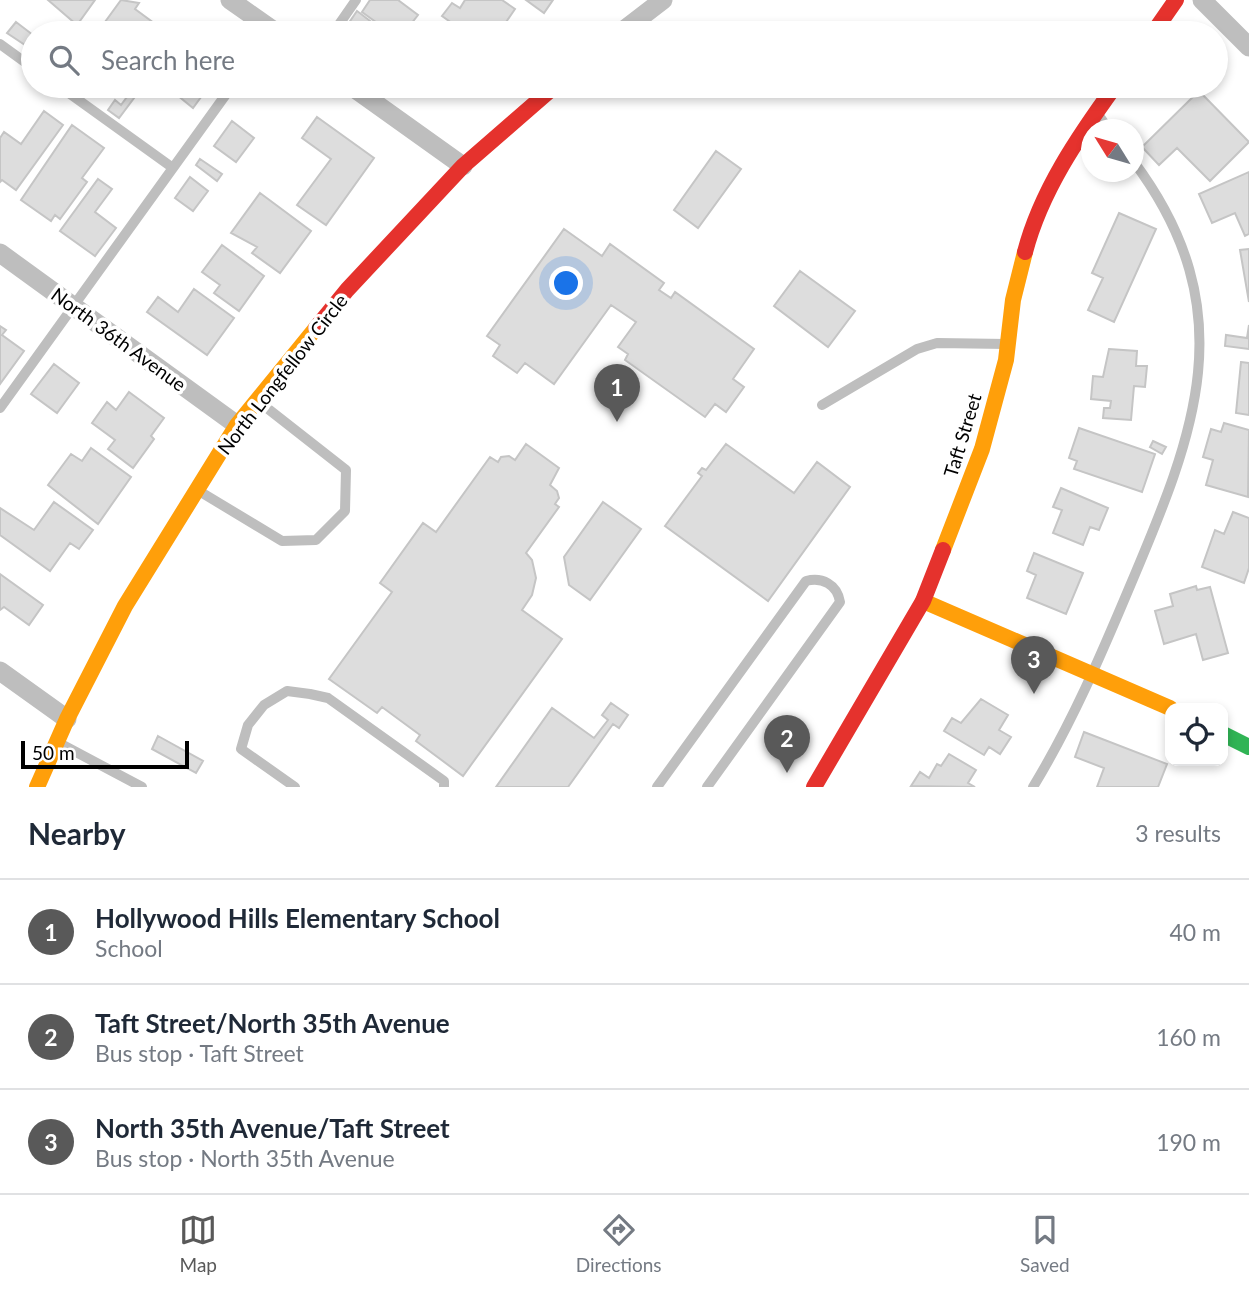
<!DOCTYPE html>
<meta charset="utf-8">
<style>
:root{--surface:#fff;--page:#f2f2f3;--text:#1f2937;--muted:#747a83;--line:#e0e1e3;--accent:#595959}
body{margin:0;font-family:Lato,sans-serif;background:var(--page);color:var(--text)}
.controls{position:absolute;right:21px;bottom:21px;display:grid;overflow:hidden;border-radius:14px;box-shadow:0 4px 10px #0003}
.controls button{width:63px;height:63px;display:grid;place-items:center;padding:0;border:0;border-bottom:2px solid var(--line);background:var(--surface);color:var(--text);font:35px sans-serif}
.compass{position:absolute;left:1081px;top:119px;width:63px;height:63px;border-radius:50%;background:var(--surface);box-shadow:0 4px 10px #0003;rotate:307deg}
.scale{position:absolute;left:21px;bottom:18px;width:168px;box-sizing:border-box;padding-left:7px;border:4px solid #000;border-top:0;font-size:19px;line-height:24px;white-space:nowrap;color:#000;-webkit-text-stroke:5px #fff;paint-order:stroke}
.you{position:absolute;left:567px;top:284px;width:24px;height:24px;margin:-18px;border:5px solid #fff;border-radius:50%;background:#1a73e8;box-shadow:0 0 0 10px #1a73e833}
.badge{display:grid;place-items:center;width:46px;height:46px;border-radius:50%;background:var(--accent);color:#fff;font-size:23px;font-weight:700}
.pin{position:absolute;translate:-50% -58px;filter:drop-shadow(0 2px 4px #0008)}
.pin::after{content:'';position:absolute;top:37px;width:24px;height:21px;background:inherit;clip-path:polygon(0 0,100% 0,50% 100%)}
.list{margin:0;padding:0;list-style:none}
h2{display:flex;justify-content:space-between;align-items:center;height:91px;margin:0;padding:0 28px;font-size:30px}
h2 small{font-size:23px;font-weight:400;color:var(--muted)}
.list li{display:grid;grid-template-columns:46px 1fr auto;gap:21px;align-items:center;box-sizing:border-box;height:105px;padding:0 28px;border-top:2px solid var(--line)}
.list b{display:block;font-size:26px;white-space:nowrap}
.list p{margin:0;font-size:23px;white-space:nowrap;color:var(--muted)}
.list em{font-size:23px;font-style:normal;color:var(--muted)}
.icon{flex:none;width:38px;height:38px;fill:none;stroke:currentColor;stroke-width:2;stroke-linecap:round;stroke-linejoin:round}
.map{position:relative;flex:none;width:1249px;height:787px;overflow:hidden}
.search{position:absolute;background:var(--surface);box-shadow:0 4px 10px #0003;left:21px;right:21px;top:21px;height:77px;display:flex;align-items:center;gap:18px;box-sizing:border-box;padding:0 24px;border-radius:38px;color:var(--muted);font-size:26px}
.sheet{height:406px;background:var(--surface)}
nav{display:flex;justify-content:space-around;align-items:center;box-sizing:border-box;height:98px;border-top:2px solid var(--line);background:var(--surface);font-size:19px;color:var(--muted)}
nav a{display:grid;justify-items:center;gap:4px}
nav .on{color:var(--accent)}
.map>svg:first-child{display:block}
</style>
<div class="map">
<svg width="1249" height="787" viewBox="0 0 1249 787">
<rect width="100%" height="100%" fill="#fff"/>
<path fill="#ddd" stroke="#c5c5c5" stroke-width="2" d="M 48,0 L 95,0 L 77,25 Z
M 121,0 L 139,3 L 135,9 L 162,29 L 159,33 L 97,33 Z
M 370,0 L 398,0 L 418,15 L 404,33 L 391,33 L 362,12 Z
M 465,0 L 502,0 L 515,9 L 500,31 L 503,33 L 466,33 L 442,16 L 452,3 L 460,8 Z
M 526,0 L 553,0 L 544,13 Z
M 357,11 L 382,30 L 379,33 L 348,33 L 344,30 Z
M 16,22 L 33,35 L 28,47 L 7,33 Z
M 135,86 L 143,86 L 119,118 L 108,110 L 115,100 L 121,105 Z
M 166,86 L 209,86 L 193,108 Z
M 418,86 L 440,86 L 433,96 Z
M 1199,91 L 1249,142 L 1210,181 L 1177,148 L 1159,165 L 1142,147 Z
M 44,111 L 63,125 L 16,190 L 2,180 L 0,182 L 0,138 L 4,132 L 21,144 Z
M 317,117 L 374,158 L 326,225 L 297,205 L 331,159 L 302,138 Z
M 232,121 L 254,138 L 236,162 L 214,146 Z
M 72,125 L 104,148 L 82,178 L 87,182 L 60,219 L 55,215 L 51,221 L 21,200 Z
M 716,151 L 741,169 L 698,228 L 674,210 Z
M 200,159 L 222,174 L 217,181 L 196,165 Z
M 1249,172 L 1249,234 L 1245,236 L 1235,213 L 1212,223 L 1199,194 Z
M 190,177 L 208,191 L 193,211 L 175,198 Z
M 98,179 L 112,189 L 95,212 L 116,228 L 95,256 L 60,231 Z
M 260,193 L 311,231 L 280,273 L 252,253 L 257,247 L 231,233 Z
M 1119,213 L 1156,229 L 1114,322 L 1088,310 L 1103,278 L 1092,273 Z
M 564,229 L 602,256 L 610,244 L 664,283 L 659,290 L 671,298 L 675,292 L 754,349 L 733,379 L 744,387 L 726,412 L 715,404 L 705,417 L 625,360 L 628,354 L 618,347 L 636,322 L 611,305 L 554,384 L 525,363 L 517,373 L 493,356 L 500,345 L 487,336 Z
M 222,245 L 264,276 L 239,311 L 214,293 L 220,285 L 202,272 Z
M 1249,249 L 1249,302 L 1240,250 Z
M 800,271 L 855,311 L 828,347 L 774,306 Z
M 194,289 L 234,318 L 207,355 L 147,312 L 158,297 L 178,312 Z
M 1249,325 L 1249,349 L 1225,346 L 1226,335 L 1247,338 Z
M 0,326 L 6,330 L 2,335 L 24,351 L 0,384 Z
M 1109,349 L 1137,351 L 1136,366 L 1147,366 L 1145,387 L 1134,386 L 1131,420 L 1103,418 L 1104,408 L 1110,408 L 1111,401 L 1091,399 L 1093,376 L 1103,377 Z
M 1241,362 L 1249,363 L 1249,415 L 1236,413 Z
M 54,364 L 79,383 L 57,413 L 31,394 Z
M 129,392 L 164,418 L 151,436 L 154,439 L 133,468 L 108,449 L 115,440 L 92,423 L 107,402 L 116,410 Z
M 1224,423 L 1249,430 L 1248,497 L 1206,485 L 1213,460 L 1203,457 L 1211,429 L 1221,432 Z
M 1079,428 L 1155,454 L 1142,492 L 1074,469 L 1077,461 L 1069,458 Z
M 1153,441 L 1166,447 L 1162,454 L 1150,447 Z
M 526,444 L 559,468 L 550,485 L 557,491 L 559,498 L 555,504 L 559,507 L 526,553 L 532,560 L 536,578 L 532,595 L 522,610 L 562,639 L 463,776 L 416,741 L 420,735 L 382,707 L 377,713 L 329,679 L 392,592 L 380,583 L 423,523 L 436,532 L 490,457 L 498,462 L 501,457 L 509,456 L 515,460 Z
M 726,444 L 794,493 L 817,462 L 850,487 L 768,601 L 665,526 L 702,476 L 698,473 L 702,468 L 706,470 Z
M 91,448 L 131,477 L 98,524 L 48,485 L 71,454 L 82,461 Z
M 1061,488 L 1108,508 L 1099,530 L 1090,527 L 1083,545 L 1053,533 L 1062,510 L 1053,507 Z
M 54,502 L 93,530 L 79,549 L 70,543 L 50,571 L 0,535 L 0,508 L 34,530 Z
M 603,502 L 641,529 L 590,600 L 569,585 L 564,557 Z
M 1233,512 L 1249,518 L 1249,568 L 1244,583 L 1202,567 L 1215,530 L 1224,534 Z
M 1034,553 L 1083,573 L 1066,614 L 1027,598 L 1036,575 L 1027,571 Z
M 0,574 L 43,605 L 29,625 L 4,607 L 0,610 Z
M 1196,586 L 1197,590 L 1210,587 L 1228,653 L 1203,660 L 1196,634 L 1164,644 L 1155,611 L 1173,606 L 1170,594 Z
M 981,699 L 1008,715 L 999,730 L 1011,737 L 1000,754 L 989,747 L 984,755 L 944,731 L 952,718 L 961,723 Z
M 611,703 L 628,715 L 619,728 L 613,724 L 568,787 L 496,787 L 552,708 L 594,738 L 608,720 L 602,715 Z
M 1084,732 L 1167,764 L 1158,787 L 1097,787 L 1104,768 L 1075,757 Z
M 158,736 L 203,761 L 196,773 L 152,749 Z
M 949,754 L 976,770 L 968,783 L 975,787 L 911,786 L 920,772 L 929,778 L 937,764 L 941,766 Z"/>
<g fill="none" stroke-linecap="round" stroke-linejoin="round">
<path stroke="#bebebe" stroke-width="10" d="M 333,33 L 356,0
M 0,44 L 33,68
M 59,86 L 173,168
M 1097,113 L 1109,130
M 822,405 L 917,349 L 937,343 L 1007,344
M 0,408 L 232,86
M 199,491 L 282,541 L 316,540 L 345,511 L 346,470 L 258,401
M 59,743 L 142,787
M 295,787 L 241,749 L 248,725 L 264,705 L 287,691 L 310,694 L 328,698 L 444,781 L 444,787
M 657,787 L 806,581 C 822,577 837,584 840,602 L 707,787
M 1033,787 C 1072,723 1101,655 1130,586 C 1195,433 1245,311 1134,162"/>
<path stroke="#bebebe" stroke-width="19" d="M 230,0 L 277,33
M 1202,0 L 1249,47
M 620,33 L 663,0
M 351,86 L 463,166
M 0,253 L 237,425
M 0,671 L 67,719"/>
<path stroke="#30b455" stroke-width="16" d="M 1223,734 L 1249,747"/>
<path stroke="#ff9f0a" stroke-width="16" d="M 943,550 L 982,449 L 1006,360 L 1013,300 L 1025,252
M 923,601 L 1170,708
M 37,787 L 67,719 L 125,606 L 237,425 L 316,328"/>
<path stroke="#e5322d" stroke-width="16" d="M 1153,33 L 1176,0
M 1025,252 C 1041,191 1078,137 1115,86
M 316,328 L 347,290 L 463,166 L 555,86
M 814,787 L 923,601 L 943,550"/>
</g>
<g text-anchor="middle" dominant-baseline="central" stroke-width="7" stroke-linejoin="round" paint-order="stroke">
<g font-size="19" fill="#000" stroke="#fff">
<text transform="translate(119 339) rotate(36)">North 36th Avenue</text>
<text transform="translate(282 374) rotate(-52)">North Longfellow Circle</text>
<text transform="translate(962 435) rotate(-73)">Taft Street</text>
</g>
</g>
</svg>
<div class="controls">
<button><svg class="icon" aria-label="locate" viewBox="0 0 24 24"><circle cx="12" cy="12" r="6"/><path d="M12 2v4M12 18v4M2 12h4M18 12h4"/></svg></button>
</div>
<svg class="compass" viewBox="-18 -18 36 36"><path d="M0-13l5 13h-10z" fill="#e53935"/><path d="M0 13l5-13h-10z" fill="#747a83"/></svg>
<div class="scale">50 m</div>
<div class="you"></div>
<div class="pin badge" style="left:617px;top:422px">1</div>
<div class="pin badge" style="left:787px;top:773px">2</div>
<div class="pin badge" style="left:1034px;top:694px">3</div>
<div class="search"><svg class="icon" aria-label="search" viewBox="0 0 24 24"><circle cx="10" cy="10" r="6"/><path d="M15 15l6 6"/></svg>Search here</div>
</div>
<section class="sheet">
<h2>Nearby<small>3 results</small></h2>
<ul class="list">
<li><span class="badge">1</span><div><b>Hollywood Hills Elementary School</b><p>School</p></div><em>40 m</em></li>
<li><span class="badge">2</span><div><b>Taft Street/North 35th Avenue</b><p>Bus stop · Taft Street</p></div><em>160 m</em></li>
<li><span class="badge">3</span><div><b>North 35th Avenue/Taft Street</b><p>Bus stop · North 35th Avenue</p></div><em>190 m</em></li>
</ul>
</section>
<nav>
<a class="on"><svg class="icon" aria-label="map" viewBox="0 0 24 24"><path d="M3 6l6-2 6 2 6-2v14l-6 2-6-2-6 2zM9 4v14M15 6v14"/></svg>Map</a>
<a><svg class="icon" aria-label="directions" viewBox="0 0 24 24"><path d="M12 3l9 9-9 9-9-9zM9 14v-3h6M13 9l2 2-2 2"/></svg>Directions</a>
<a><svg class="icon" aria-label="saved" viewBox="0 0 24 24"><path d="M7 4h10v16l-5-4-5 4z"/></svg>Saved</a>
</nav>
